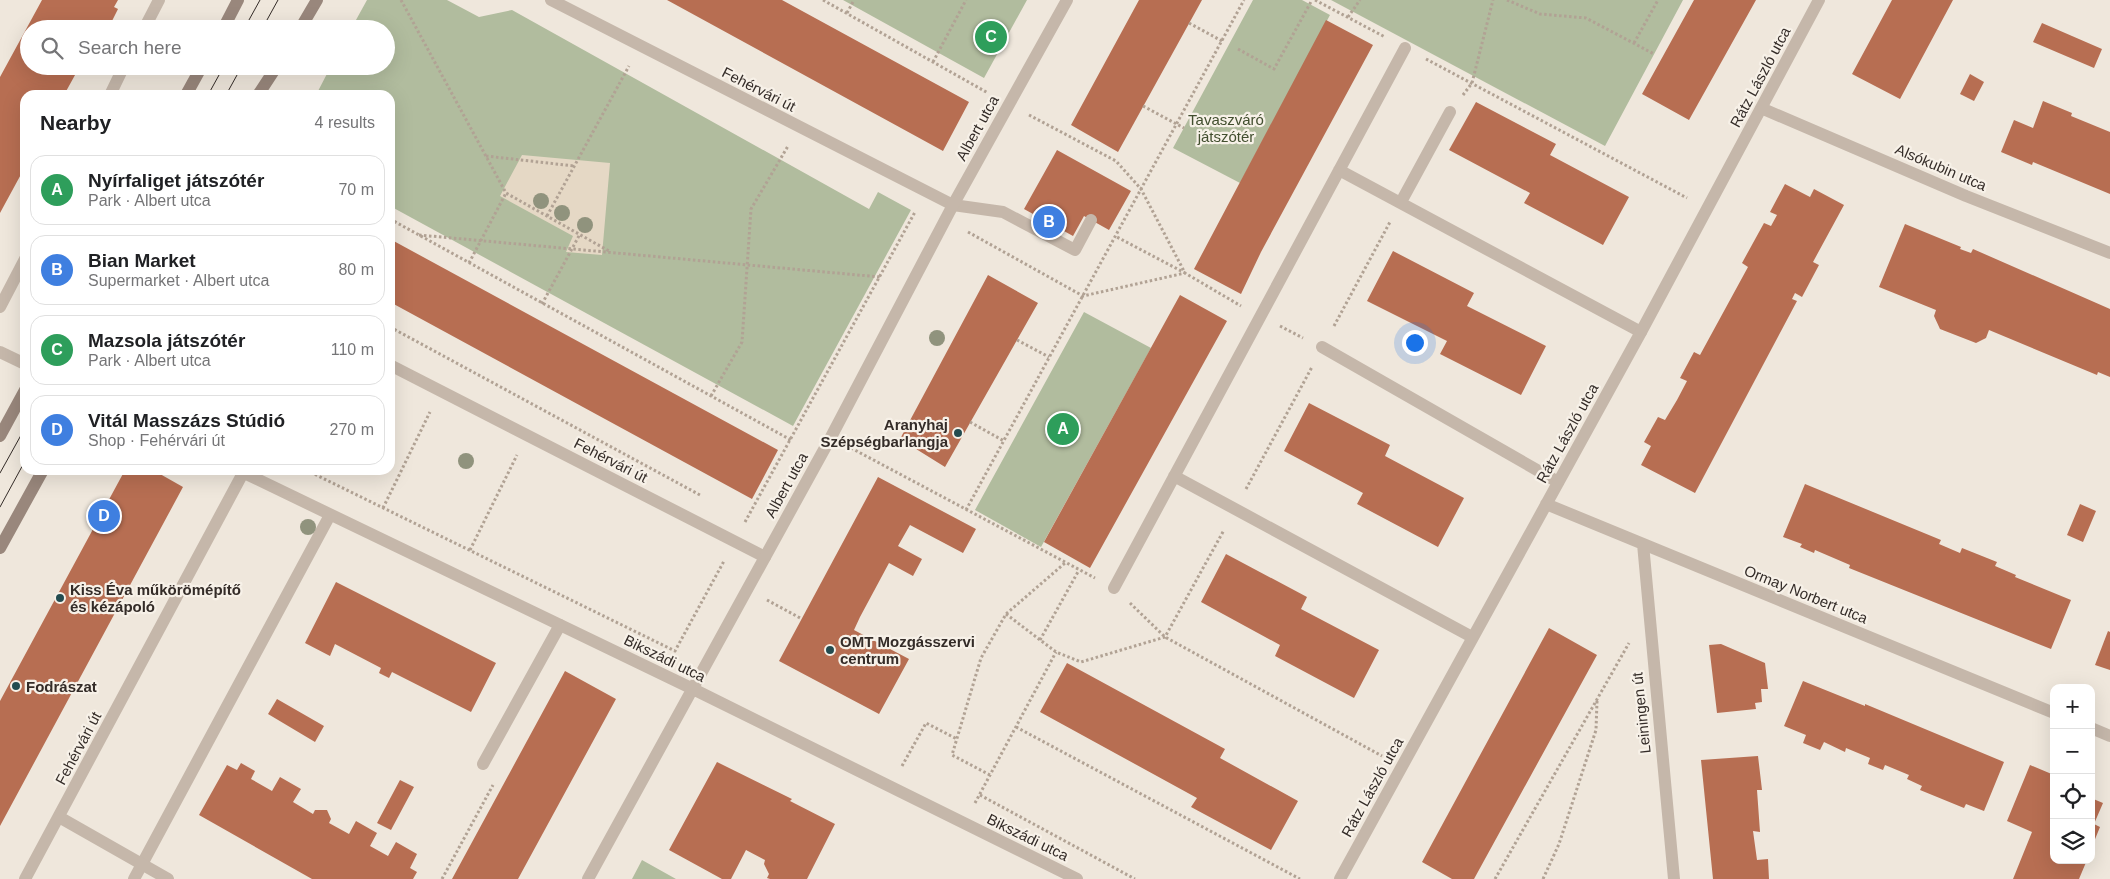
<!DOCTYPE html>
<meta charset="utf-8">
<style>
:root{--surface:#fff;--page:#f2f2f2;--text:#202124;--muted:#757577;--line:#e0e0e0;--accent:#ea580c}
body{margin:0;font-family:Arial,sans-serif;background:var(--page);color:var(--text)}
.controls{position:absolute;right:15px;bottom:15px;display:grid;overflow:hidden;border-radius:10px;box-shadow:0 5px 20px #0002}
.controls button{width:45px;height:45px;display:grid;place-items:center;padding:0;border:0;border-bottom:1px solid var(--line);background:var(--surface);color:var(--text);font:25px sans-serif}
.you{position:absolute;left:1414px;top:342px;width:18px;height:18px;margin:-12px;border:4px solid #fff;border-radius:50%;background:#1a73e8;box-shadow:0 0 0 8px #1a73e833}
.badge{display:grid;place-items:center;width:32px;height:32px;border-radius:50%;background:var(--accent);color:#fff;font-size:16px;font-weight:700}
.pin{position:absolute;translate:-50% -50%;border:2px solid #fff;box-shadow:0 1px 5px #0006}
.list{margin:0;padding:0;list-style:none}
h2{display:flex;justify-content:space-between;align-items:center;height:65px;margin:0;padding:0 20px;font-size:21px}
h2 small{font-size:16px;font-weight:400;color:var(--muted)}
.list li{display:grid;grid-template-columns:32px 1fr auto;gap:15px;align-items:center;box-sizing:border-box;height:70px;margin:0 10px 10px;padding:0 10px;border:1px solid var(--line);border-radius:15px}
.list b{display:block;font-size:19px;white-space:nowrap}
.list p{margin:0;font-size:16px;white-space:nowrap;color:var(--muted)}
.list em{font-size:16px;font-style:normal;color:var(--muted)}
.icon{flex:none;width:28px;height:28px;fill:none;stroke:currentColor;stroke-width:2;stroke-linecap:round;stroke-linejoin:round}
.map{position:relative;flex:none;width:2110px;height:879px;overflow:hidden}
.search{position:absolute;background:var(--surface);box-shadow:0 5px 20px #0002;left:20px;top:20px;width:375px;height:55px;display:flex;align-items:center;gap:12px;box-sizing:border-box;padding:0 18px;border-radius:28px;color:var(--muted);font-size:19px}
.panel{position:absolute;background:var(--surface);box-shadow:0 5px 20px #0002;left:20px;top:90px;width:375px;height:385px;border-radius:15px}
.map>svg:first-child{display:block}
</style>
<div class="map">
<svg width="2110" height="879" viewBox="0 0 2110 879">
<rect width="100%" height="100%" fill="#efe7dc"/>
<path fill="#b1bc9e" d="M 367,0 L 447,0 L 479,17 L 512,10 L 869,209 L 878,192 L 911,210 L 793,426 L 390,206 L 390,95 L 316,95 L 331,66 L 386,66 L 386,29 L 351,29 Z
M 843,0 L 1027,0 L 984,78 Z
M 1253,0 L 1302,0 L 1330,15 L 1240,183 L 1173,148 Z
M 1331,0 L 1683,0 L 1605,146 Z
M 1084,312 L 1151,348 L 1041,547 L 975,510 Z
M 642,860 L 676,879 L 632,879 Z"/>
<path fill="#e5d8c5" d="M 522,155 L 610,163 L 602,255 L 566,252 L 573,236 L 500,196 Z"/>
<path fill="#b76e52" d="M 42,0 L 118,0 L 114,7 L 118,9 L 108,29 L 29,29 L 29,66 L 80,66 L 64,95 L 25,95 L 25,167 L 0,213 L 0,77 Z
M 667,0 L 782,0 L 969,102 L 943,151 Z
M 1139,0 L 1202,0 L 1118,152 L 1071,125 Z
M 1694,0 L 1756,0 L 1689,120 L 1642,94 Z
M 1892,0 L 1953,0 L 1900,99 L 1852,74 Z
M 1326,20 L 1373,45 L 1261,252 L 1241,294 L 1194,269 Z
M 2042,23 L 2102,49 L 2094,68 L 2033,42 Z
M 1970,74 L 1984,82 L 1974,101 L 1960,94 Z
M 2043,101 L 2072,113 L 2071,116 L 2110,132 L 2110,194 L 2033,162 L 2032,165 L 2001,152 L 2014,120 L 2033,128 Z
M 1476,102 L 1556,144 L 1550,155 L 1629,197 L 1603,245 L 1524,203 L 1530,193 L 1449,150 Z
M 1057,150 L 1131,191 L 1109,230 L 1084,216 L 1073,236 L 1024,209 Z
M 1785,184 L 1810,197 L 1814,189 L 1844,205 L 1813,262 L 1819,265 L 1802,297 L 1795,293 L 1792,299 L 1797,301 L 1695,493 L 1641,465 L 1651,446 L 1644,442 L 1658,417 L 1665,420 L 1677,400 L 1687,381 L 1680,378 L 1694,352 L 1700,355 L 1748,267 L 1742,263 L 1764,223 L 1771,226 L 1777,215 L 1770,212 Z
M 1905,224 L 1961,247 L 1960,249 L 1971,253 L 1973,249 L 2110,309 L 2110,377 L 2098,372 L 2097,375 L 1989,330 L 1986,338 L 1976,343 L 1940,329 L 1934,316 L 1936,310 L 1879,287 Z
M 390,239 L 778,450 L 752,499 L 390,302 Z
M 1393,251 L 1474,293 L 1467,306 L 1546,346 L 1521,395 L 1440,354 L 1447,341 L 1367,301 Z
M 988,275 L 1038,303 L 945,467 L 900,439 Z
M 1180,295 L 1227,321 L 1090,568 L 1044,542 Z
M 1309,403 L 1390,445 L 1385,456 L 1464,498 L 1438,547 L 1357,504 L 1363,493 L 1284,451 Z
M 125,470 L 153,470 L 183,487 L 0,826 L 0,701 Z
M 878,477 L 976,529 L 963,553 L 910,525 L 898,546 L 922,559 L 913,576 L 889,563 L 860,617 L 854,630 L 909,659 L 879,714 L 779,661 Z
M 1805,484 L 1941,540 L 1939,544 L 1960,553 L 1962,548 L 1997,562 L 1995,566 L 2016,575 L 2015,577 L 2071,600 L 2051,649 L 1849,568 L 1850,565 L 1815,550 L 1814,553 L 1800,547 L 1802,544 L 1783,537 Z
M 2080,504 L 2096,511 L 2083,542 L 2067,535 Z
M 1226,554 L 1307,597 L 1301,609 L 1379,650 L 1354,698 L 1275,656 L 1280,645 L 1201,602 Z
M 336,582 L 496,663 L 471,712 L 392,672 L 389,678 L 379,673 L 381,668 L 335,644 L 330,656 L 305,643 Z
M 1549,628 L 1597,655 L 1474,879 L 1452,879 L 1422,862 Z
M 2108,631 L 2110,632 L 2110,670 L 2095,665 Z
M 1721,644 L 1765,663 L 1768,689 L 1761,689 L 1762,702 L 1755,703 L 1756,709 L 1717,713 L 1709,645 Z
M 1067,663 L 1225,749 L 1220,758 L 1298,801 L 1271,850 L 1191,807 L 1197,798 L 1040,712 Z
M 565,671 L 616,699 L 518,879 L 452,879 Z
M 1803,681 L 1865,706 L 1865,704 L 2004,762 L 1984,811 L 1966,804 L 1964,808 L 1920,790 L 1922,786 L 1907,779 L 1909,775 L 1885,765 L 1883,770 L 1868,764 L 1870,758 L 1846,748 L 1845,752 L 1824,742 L 1820,750 L 1803,743 L 1806,735 L 1784,726 Z
M 277,699 L 324,726 L 315,742 L 268,714 Z
M 1758,756 L 1762,790 L 1757,790 L 1760,832 L 1753,831 L 1757,860 L 1768,859 L 1769,879 L 1713,879 L 1701,760 Z
M 717,762 L 792,799 L 790,801 L 835,824 L 807,879 L 770,879 L 767,878 L 769,874 L 764,864 L 765,860 L 746,850 L 731,879 L 722,879 L 669,850 Z
M 241,763 L 255,771 L 251,779 L 272,791 L 280,777 L 301,789 L 293,802 L 313,814 L 315,810 L 327,810 L 331,819 L 329,823 L 349,834 L 356,821 L 377,833 L 370,846 L 388,856 L 396,842 L 417,854 L 410,868 L 417,872 L 413,879 L 312,879 L 199,815 L 227,765 L 237,770 Z
M 2030,765 L 2054,775 L 2054,860 L 2087,860 L 2079,879 L 2013,879 L 2032,832 L 2007,821 Z
M 400,780 L 414,787 L 391,830 L 377,823 Z
M 2091,798 L 2103,803 L 2094,824 L 2100,827 L 2091,849 Z"/>
<g fill="none" stroke-linecap="round" stroke-linejoin="round">
<path stroke="#b1a294" stroke-width="3" stroke-dasharray="2.5 2.5" stroke-linecap="butt" d="M 401,0 L 506,193 L 609,251
M 823,0 L 988,93
M 1315,0 L 1385,37
M 1507,0 L 1540,14 L 1586,18 L 1654,54
M 847,13 L 854,0
M 1348,17 L 1360,0
M 1189,23 L 1222,41
M 1634,43 L 1658,0
M 1238,49 L 1274,69 L 1312,0
M 1426,59 L 1687,198
M 933,62 L 966,0
M 1463,95 L 1472,83 L 1493,0
M 1143,106 L 1184,128
M 1029,115 L 1116,161 L 1141,189 L 1185,273 L 1115,236
M 486,156 L 574,166
M 547,216 L 629,66
M 390,219 L 791,440
M 968,232 L 1083,296 L 1185,273 L 1241,306
M 419,235 L 880,277
M 469,263 L 506,193
M 542,304 L 580,234
M 1280,326 L 1303,338
M 1334,326 L 1390,222
M 390,327 L 700,495
M 1017,340 L 1049,357
M 711,396 L 742,342 L 751,209 L 788,146
M 970,422 L 1004,441
M 851,448 L 1095,578
M 306,470 L 675,651 L 724,561
M 1246,489 L 1312,367
M 383,508 L 430,412
M 966,510 L 1244,0
M 745,522 L 915,212
M 470,550 L 517,455
M 767,600 L 802,619
M 1130,603 L 1165,637 L 1382,756
M 1006,614 L 1056,652 L 1081,662 L 1165,637 L 1224,530
M 1040,640 L 1079,570
M 1016,727 L 1300,879
M 902,766 L 926,723 L 957,739
M 990,775 L 952,755 L 981,658 L 1006,614 L 1065,563
M 980,795 L 1135,879
M 975,803 L 1056,652
M 442,879 L 493,785
M 1495,879 L 1629,643
M 1543,879 L 1559,844 L 1596,730 L 1597,701"/>
<path stroke="#c5b7aa" stroke-width="12" d="M 551,0 L 953,205 L 1003,212 L 1075,250 L 1091,220
M 144,29 L 159,0
M 110,95 L 124,66
M 1339,170 L 1641,332
M 1401,202 L 1450,112
M 0,307 L 25,259
M 1322,347 L 1558,482
M 390,365 L 765,557
M 1174,476 L 1472,637
M 1114,588 L 1405,48
M 483,764 L 560,625
M 134,879 L 330,515"/>
<path stroke="#c5b7aa" stroke-width="12" d="M 1761,108 L 1966,196 L 2110,253
M 0,352 L 25,364
M 238,470 L 693,689 L 1077,879
M 1546,504 L 2054,713
M 1643,544 L 1674,879
M 2091,728 L 2110,736
M 59,817 L 168,879
M 25,879 L 243,473
M 588,879 L 831,437 L 953,205 L 1067,0
M 1340,879 L 1641,332 L 1819,0"/>
<path stroke="#99877c" stroke-width="12" d="M 223,29 L 238,0
M 300,29 L 317,0
M 186,95 L 202,66
M 258,95 L 277,66
M 0,436 L 25,390
M 0,548 L 43,470"/>
<path stroke="#342c28" stroke-width="1" d="M 244,29 L 260,0
M 262,29 L 278,0
M 208,95 L 224,66
M 226,95 L 242,66
M 0,473 L 25,428
M 0,507 L 25,461"/>
</g>
<g fill="#90937d">
<circle cx="541" cy="201" r="8"/>
<circle cx="562" cy="213" r="8"/>
<circle cx="585" cy="225" r="8"/>
<circle cx="937" cy="338" r="8"/>
<circle cx="466" cy="461" r="8"/>
<circle cx="308" cy="527" r="8"/>
</g>
<g fill="#234c50" stroke="#f7f1e8" stroke-width="2">
<circle cx="958" cy="433" r="5"/>
<circle cx="60" cy="598" r="5"/>
<circle cx="830" cy="650" r="5"/>
<circle cx="16" cy="686" r="5"/>
</g>
<g text-anchor="middle" dominant-baseline="central" stroke-width="4.5" stroke-linejoin="round" paint-order="stroke">
<g font-size="15" fill="#342c28" stroke="#f7f1e8">
<text transform="translate(1760 77) rotate(-62)">Rátz László utca</text>
<text transform="translate(759 89) rotate(27)">Fehérvári út</text>
<text transform="translate(977 128) rotate(-61)">Albert utca</text>
<text transform="translate(1941 167) rotate(23)">Alsókubin utca</text>
<text transform="translate(1567 433) rotate(-61)">Rátz László utca</text>
<text transform="translate(611 460) rotate(27)">Fehérvári út</text>
<text transform="translate(786 485) rotate(-61)">Albert utca</text>
<text transform="translate(1806 594) rotate(22)">Ormay Norbert utca</text>
<text transform="translate(665 658) rotate(26)">Bikszádi utca</text>
<text transform="translate(1641 713) rotate(-96)">Leiningen út</text>
<text transform="translate(78 748) rotate(-62)">Fehérvári út</text>
<text transform="translate(1372 787) rotate(-61)">Rátz László utca</text>
<text transform="translate(1028 837) rotate(26)">Bikszádi utca</text>
</g>
<g font-size="15" fill="#424f2f" stroke="#f7f1e8">
<text x="1226" y="119">Tavaszváró<tspan x="1226" dy="17">játszótér</tspan></text>
</g>
<g font-size="15" font-weight="bold" fill="#342c28" stroke="#f7f1e8" text-anchor="start">
<text x="948" y="424" text-anchor="end">Aranyhaj<tspan x="948" dy="17">Szépségbarlangja</tspan></text>
<text x="70" y="589">Kiss Éva műkörömépítő<tspan x="70" dy="17">és kézápoló</tspan></text>
<text x="840" y="641">OMT Mozgásszervi<tspan x="840" dy="17">centrum</tspan></text>
<text x="26" y="686">Fodrászat</text>
</g>
</g>
</svg>
<div class="controls">
<button>+</button>
<button>−</button>
<button><svg class="icon" aria-label="locate" viewBox="0 0 24 24"><circle cx="12" cy="12" r="6"/><path d="M12 2v4M12 18v4M2 12h4M18 12h4"/></svg></button>
<button><svg class="icon" aria-label="layers" viewBox="0 0 24 24"><path d="M12 4l9 5-9 5-9-5zM3 14l9 5 9-5"/></svg></button>
</div>
<div class="you"></div>
<div class="pin badge" style="left:1063px;top:429px;background:#2e9e5b">A</div>
<div class="pin badge" style="left:1049px;top:222px;background:#3f7fe0">B</div>
<div class="pin badge" style="left:991px;top:37px;background:#2e9e5b">C</div>
<div class="pin badge" style="left:104px;top:516px;background:#3f7fe0">D</div>
<div class="search"><svg class="icon" aria-label="search" viewBox="0 0 24 24"><circle cx="10" cy="10" r="6"/><path d="M15 15l6 6"/></svg>Search here</div>
<section class="panel">
<h2>Nearby<small>4 results</small></h2>
<ul class="list">
<li><span class="badge" style="background:#2e9e5b">A</span><div><b>Nyírfaliget játszótér</b><p>Park · Albert utca</p></div><em>70 m</em></li>
<li><span class="badge" style="background:#3f7fe0">B</span><div><b>Bian Market</b><p>Supermarket · Albert utca</p></div><em>80 m</em></li>
<li><span class="badge" style="background:#2e9e5b">C</span><div><b>Mazsola játszótér</b><p>Park · Albert utca</p></div><em>110 m</em></li>
<li><span class="badge" style="background:#3f7fe0">D</span><div><b>Vitál Masszázs Stúdió</b><p>Shop · Fehérvári út</p></div><em>270 m</em></li>
</ul>
</section>
</div>
